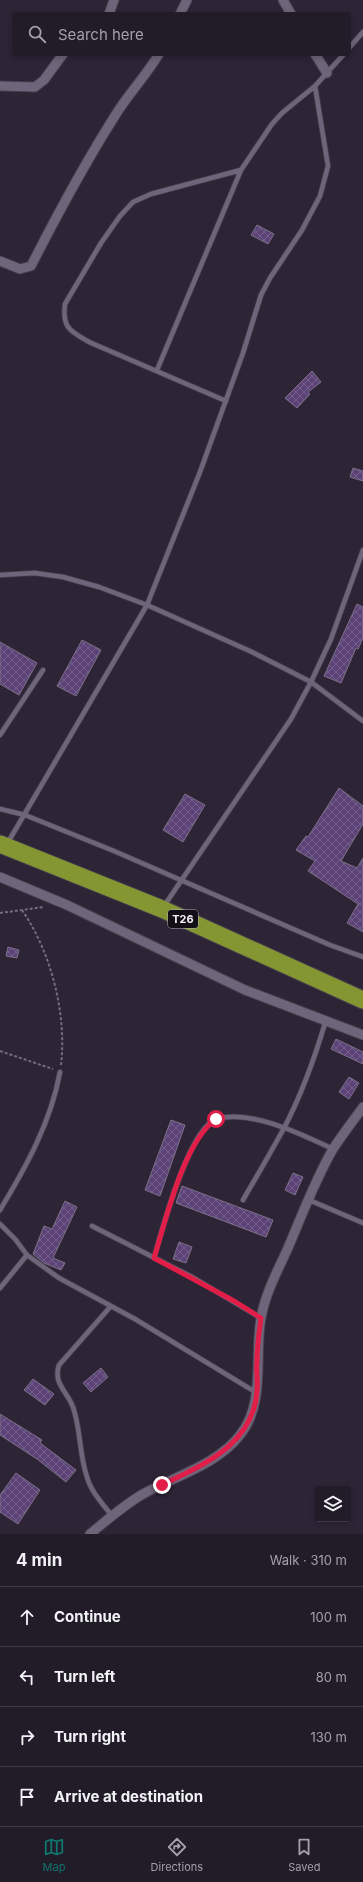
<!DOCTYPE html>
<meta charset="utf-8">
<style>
:root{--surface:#221b28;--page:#2a2430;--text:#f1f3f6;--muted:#a2a1a8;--line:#3f3945;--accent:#0f766e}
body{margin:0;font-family:Inter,sans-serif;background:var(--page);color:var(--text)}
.controls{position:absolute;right:12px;bottom:12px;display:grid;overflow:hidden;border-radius:4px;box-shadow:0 2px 6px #0003}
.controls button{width:36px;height:36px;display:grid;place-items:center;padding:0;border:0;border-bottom:1px solid var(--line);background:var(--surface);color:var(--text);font:20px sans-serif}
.stop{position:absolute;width:12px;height:12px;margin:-9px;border:3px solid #e11d48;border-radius:50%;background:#fff}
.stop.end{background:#e11d48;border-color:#fff;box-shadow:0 1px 4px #0008}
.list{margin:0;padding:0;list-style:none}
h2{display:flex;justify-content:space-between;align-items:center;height:52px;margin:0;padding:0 16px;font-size:17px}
h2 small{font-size:13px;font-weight:400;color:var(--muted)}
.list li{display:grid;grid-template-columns:26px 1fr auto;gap:12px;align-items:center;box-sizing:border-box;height:60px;padding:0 16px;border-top:1px solid var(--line)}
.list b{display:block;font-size:15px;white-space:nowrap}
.list em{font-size:13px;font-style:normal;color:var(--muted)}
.icon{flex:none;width:22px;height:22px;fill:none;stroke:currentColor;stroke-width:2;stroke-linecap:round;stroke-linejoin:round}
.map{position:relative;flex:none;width:363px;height:1534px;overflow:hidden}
.search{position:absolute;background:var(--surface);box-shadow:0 2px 6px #0003;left:12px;right:12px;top:12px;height:44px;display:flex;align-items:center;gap:10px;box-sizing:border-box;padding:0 14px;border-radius:4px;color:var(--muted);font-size:15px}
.sheet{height:292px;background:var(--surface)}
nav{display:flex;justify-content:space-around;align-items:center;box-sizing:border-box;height:56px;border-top:1px solid var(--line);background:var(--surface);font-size:11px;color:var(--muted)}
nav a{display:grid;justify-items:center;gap:2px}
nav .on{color:var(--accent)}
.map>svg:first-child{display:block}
</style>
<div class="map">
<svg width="363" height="1534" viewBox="0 0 363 1534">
<defs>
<pattern id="building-cross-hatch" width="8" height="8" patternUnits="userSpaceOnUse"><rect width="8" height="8" fill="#5c4276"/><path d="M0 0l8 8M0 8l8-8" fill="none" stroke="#745e8b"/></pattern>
</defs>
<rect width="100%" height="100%" fill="#2d2436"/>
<path fill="url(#building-cross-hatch)" stroke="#7b7186" d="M 257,225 L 274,234 L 268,244 L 251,235 Z
M 312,371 L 321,382 L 308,392 L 310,394 L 297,408 L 285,398 Z
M 353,468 L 363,471 L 363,481 L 350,477 Z
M 357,604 L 363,607 L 363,638 L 358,649 L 356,648 L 341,683 L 324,676 Z
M 82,640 L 101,650 L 76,696 L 57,686 Z
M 0,642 L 37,663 L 19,695 L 0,684 Z
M 339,788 L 363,806 L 363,824 L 341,861 L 357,868 L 363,858 L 363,932 L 347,923 L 358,904 L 308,871 L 315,861 L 296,850 L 306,836 L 308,837 Z
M 185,794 L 205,805 L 183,842 L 163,830 Z
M 8,947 L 19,950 L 17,958 L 6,956 Z
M 336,1039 L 363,1052 L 363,1064 L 331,1049 Z
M 349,1077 L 359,1083 L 349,1099 L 339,1092 Z
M 171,1120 L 185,1125 L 160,1196 L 145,1190 Z
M 293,1173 L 303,1177 L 295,1195 L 285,1190 Z
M 182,1186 L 273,1220 L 266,1237 L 176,1203 Z
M 65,1201 L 77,1207 L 53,1258 L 65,1263 L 61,1270 L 44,1263 L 33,1254 L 44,1226 L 52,1229 Z
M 179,1242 L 192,1247 L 186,1263 L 173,1259 Z
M 101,1368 L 108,1377 L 91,1392 L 83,1383 Z
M 33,1379 L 54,1394 L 45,1405 L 24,1390 Z
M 0,1414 L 42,1440 L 40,1443 L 76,1470 L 66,1482 L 37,1459 L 0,1435 Z
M 16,1473 L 40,1490 L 18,1524 L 0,1512 L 0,1495 Z"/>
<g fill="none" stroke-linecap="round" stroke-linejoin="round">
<g stroke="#473f4e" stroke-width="6">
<path id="lane" d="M 349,48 L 363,32
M 157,370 L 241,170 L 272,124 L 282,113 L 315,86
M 226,401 L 89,342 C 70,331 62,328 65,304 L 101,243 L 120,216 L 133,202 L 151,194 L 241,170
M 0,575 L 35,573 L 63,577 L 99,587 L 147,605 L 252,652 L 311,682 L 363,721
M 0,735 L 43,670
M 0,809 L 25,815 L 114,851 L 330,945 L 363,957
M 7,844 L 147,605 L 200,472 L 243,353 L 261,295 L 270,278 L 302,230 L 320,196 L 328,166 L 315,86 L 344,54
M 164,906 L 291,719 L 311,682 L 331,639 L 363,550
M 243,1200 C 257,1176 271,1152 284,1128 C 302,1094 315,1057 326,1020
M 309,1200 L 363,1223
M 0,1210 C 26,1167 51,1122 60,1072
M 0,1224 L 15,1239 L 27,1255 L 59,1278 L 135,1319 L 257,1393
M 92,1226 L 192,1277 L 261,1318
M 154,1258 C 162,1230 189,1127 217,1119 C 251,1109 303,1135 333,1149
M 0,1288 L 27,1255
M 111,1306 L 59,1365 C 53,1384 67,1391 73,1407 C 81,1430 79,1454 87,1477 C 91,1492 103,1504 112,1516"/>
</g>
<g stroke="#473f4e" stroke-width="11">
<path id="street" d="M 283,0 L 291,14
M 109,14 L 114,0
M 180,14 L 187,0
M 315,54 L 327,73
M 0,86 L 35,87 L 44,80 L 63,54
M 0,261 L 20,269 L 31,266 C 58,213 86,161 118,111 C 131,91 147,74 159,54
M 0,877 L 67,905 L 245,990 L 363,1035
M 90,1534 C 107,1520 124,1505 143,1494 C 175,1476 217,1465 240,1435 C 266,1403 254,1356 261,1318 C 265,1294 278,1270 288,1248 C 302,1215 315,1180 333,1149 C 342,1135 353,1121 363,1107"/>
</g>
<g stroke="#473f4e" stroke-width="19">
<path id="highway" d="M 0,844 L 162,909 L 363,1000"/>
</g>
<path stroke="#756d7d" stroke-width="2" stroke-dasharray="3 2" stroke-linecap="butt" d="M 22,910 C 51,952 67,1014 61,1065
M 0,913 L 44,907
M 0,1051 L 53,1069"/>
<use href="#lane" stroke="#6f657a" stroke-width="4.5"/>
<use href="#street" stroke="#6f657a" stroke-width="9"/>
<use href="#highway" stroke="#839632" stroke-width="17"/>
</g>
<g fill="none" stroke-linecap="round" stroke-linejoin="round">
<path stroke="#e11d48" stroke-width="5" d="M 162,1485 C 204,1464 253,1445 257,1391 C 258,1381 256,1371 257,1361 C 257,1346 259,1332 261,1318 L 234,1301 L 154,1258 C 166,1220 183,1143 216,1119"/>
</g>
<g text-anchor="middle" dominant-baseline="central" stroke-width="3" stroke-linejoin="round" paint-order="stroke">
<rect fill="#130f17" stroke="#b3aeb9" stroke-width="1" x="168" y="910" width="30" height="18" rx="3"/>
<g font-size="11" font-weight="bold" fill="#f8f2fe">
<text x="183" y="919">T26</text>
</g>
</g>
</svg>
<div class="controls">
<button><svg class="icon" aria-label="layers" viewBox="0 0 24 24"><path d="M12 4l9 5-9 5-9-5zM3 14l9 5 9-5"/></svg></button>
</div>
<div class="stop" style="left:216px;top:1119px"></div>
<div class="stop end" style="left:162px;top:1485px"></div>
<div class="search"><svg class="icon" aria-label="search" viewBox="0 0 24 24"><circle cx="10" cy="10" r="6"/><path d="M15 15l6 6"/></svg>Search here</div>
</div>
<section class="sheet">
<h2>4 min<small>Walk · 310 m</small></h2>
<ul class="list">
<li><svg class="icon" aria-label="ahead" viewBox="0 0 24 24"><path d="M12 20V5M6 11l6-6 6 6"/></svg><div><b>Continue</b></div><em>100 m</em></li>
<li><svg class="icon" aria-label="left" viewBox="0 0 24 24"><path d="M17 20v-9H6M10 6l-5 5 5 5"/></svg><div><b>Turn left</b></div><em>80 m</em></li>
<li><svg class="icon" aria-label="right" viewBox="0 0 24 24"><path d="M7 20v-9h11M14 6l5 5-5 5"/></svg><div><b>Turn right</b></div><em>130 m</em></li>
<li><svg class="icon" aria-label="arrive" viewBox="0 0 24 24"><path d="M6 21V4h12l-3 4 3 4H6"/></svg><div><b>Arrive at destination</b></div></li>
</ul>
</section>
<nav>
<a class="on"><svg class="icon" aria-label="map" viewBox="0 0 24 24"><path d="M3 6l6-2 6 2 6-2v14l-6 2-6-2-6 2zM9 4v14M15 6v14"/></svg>Map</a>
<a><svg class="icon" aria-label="directions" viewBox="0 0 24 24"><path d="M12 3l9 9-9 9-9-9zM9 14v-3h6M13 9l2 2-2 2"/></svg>Directions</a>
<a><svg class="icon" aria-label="saved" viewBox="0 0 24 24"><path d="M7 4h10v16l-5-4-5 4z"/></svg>Saved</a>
</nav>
